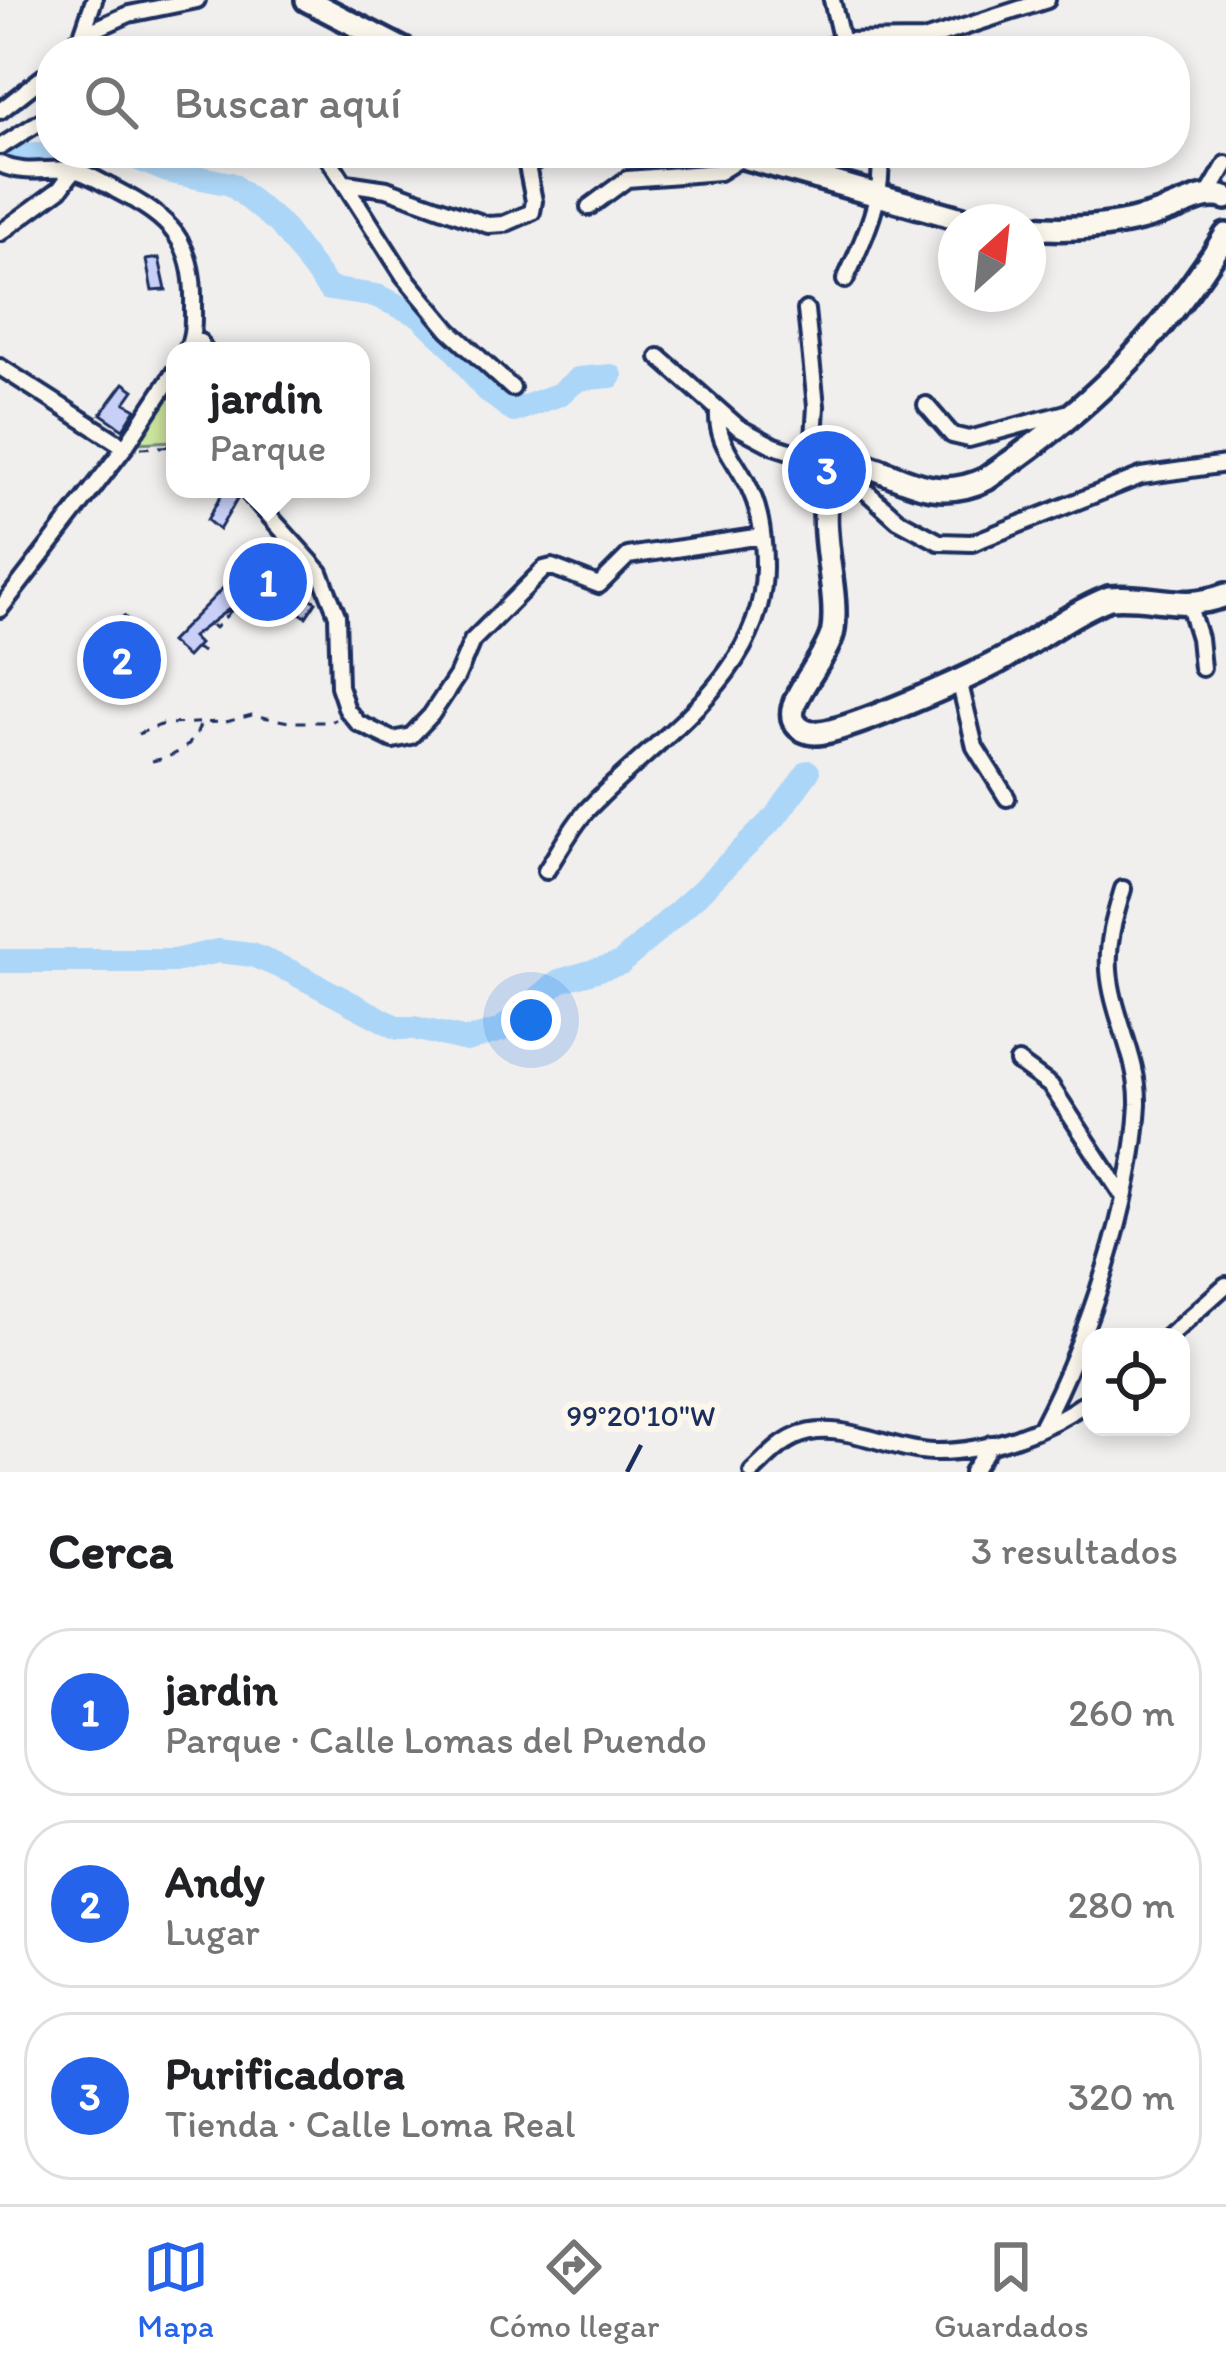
<!DOCTYPE html>
<html lang="es">
<meta charset="utf-8">
<style>
:root{--surface:#fff;--page:#f6f6f6;--text:#202124;--muted:#757577;--line:#e0e0e0;--accent:#2563eb}
body{margin:0;font-family:Itim,sans-serif;background:var(--page);color:var(--text)}
.controls{position:absolute;right:36px;bottom:36px;display:grid;overflow:hidden;border-radius:24px;box-shadow:0 6px 18px #0003}
.controls button{width:108px;height:108px;display:grid;place-items:center;padding:0;border:0;border-bottom:3px solid var(--line);background:var(--surface);color:var(--text);font:60px sans-serif}
.compass{position:absolute;left:938px;top:204px;width:108px;height:108px;border-radius:50%;background:var(--surface);box-shadow:0 6px 18px #0003;rotate:27deg}
.you{position:absolute;left:531px;top:1020px;width:42px;height:42px;margin:-30px;border:9px solid #fff;border-radius:50%;background:#1a73e8;box-shadow:0 0 0 18px #1a73e833}
.badge{display:grid;place-items:center;width:78px;height:78px;border-radius:50%;background:var(--accent);color:#fff;font-size:39px;font-weight:700}
.pin{position:absolute;translate:-50% -50%;border:6px solid #fff;box-shadow:0 3px 12px #0006}
.popup{position:absolute;left:166px;top:342px;width:204px;height:156px;box-sizing:border-box;display:grid;place-content:center;border-radius:24px;background:var(--surface);filter:drop-shadow(0 3px 9px #0005);font-size:39px;white-space:nowrap;color:var(--muted)}
.popup b{font-size:45px;color:var(--text)}
.popup::after{content:'';position:absolute;left:50%;top:100%;margin-left:-24px;border:24px solid transparent;border-top-color:var(--surface)}
.list{margin:0;padding:0;list-style:none}
h2{display:flex;justify-content:space-between;align-items:center;height:156px;margin:0;padding:0 48px;font-size:51px}
h2 small{font-size:39px;font-weight:400;color:var(--muted)}
.list li{display:grid;grid-template-columns:78px 1fr auto;gap:36px;align-items:center;box-sizing:border-box;height:168px;margin:0 24px 24px;padding:0 24px;border:3px solid var(--line);border-radius:48px}
.list b{display:block;font-size:45px;white-space:nowrap}
.list p{margin:0;font-size:39px;white-space:nowrap;color:var(--muted)}
.list em{font-size:39px;font-style:normal;color:var(--muted)}
.icon{flex:none;width:66px;height:66px;fill:none;stroke:currentColor;stroke-width:2;stroke-linecap:round;stroke-linejoin:round}
.map{position:relative;flex:none;width:1226px;height:1472px;overflow:hidden}
.search{position:absolute;background:var(--surface);box-shadow:0 6px 18px #0003;left:36px;right:36px;top:36px;height:132px;display:flex;align-items:center;gap:30px;box-sizing:border-box;padding:0 42px;border-radius:48px;color:var(--muted);font-size:45px}
.sheet{height:732px;background:var(--surface)}
nav{display:flex;justify-content:space-around;align-items:center;box-sizing:border-box;height:168px;border-top:3px solid var(--line);background:var(--surface);font-size:33px;color:var(--muted)}
nav a{display:grid;justify-items:center;gap:6px}
nav .on{color:var(--accent)}
.map>svg:first-child{display:block}
</style>
<div class="map">
<svg width="1226" height="1472" viewBox="0 0 1226 1472">
<rect width="100%" height="100%" fill="#f1efee"/>
<filter id="ink" filterUnits="userSpaceOnUse"><feTurbulence type="fractalNoise" baseFrequency=".00833" numOctaves="2"/><feDisplacementMap in="SourceGraphic" scale="24" xChannelSelector="R" yChannelSelector="G"/><feConvolveMatrix kernelMatrix="1 2 1 2 8 2 1 2 1" color-interpolation-filters="sRGB"/></filter>
<g filter="url(#ink)">
<path fill="#cde79e" stroke="#748b7e" stroke-width="3" d="M 175,380 L 175,441 L 135,443 Z"/>
<g fill="none" stroke-linecap="round" stroke-linejoin="round">
<path stroke="#acd6f7" stroke-width="24" d="M 0,149 L 25,155 L 53,153
M 124,153 L 167,171 L 231,184 L 280,224 L 329,289 L 377,296 L 419,315 L 453,347 L 484,388 L 514,411 L 560,394 L 578,379 L 611,376
M 0,961 L 174,961 L 218,951 L 252,955 L 290,971 L 398,1028 L 414,1028 L 467,1040 L 501,1030 L 559,981 L 621,963 L 698,894 L 776,816 L 808,772"/>
</g>
<path fill="#c9d0f8" stroke="#1b2f5e" stroke-width="3" d="M 159,258 L 166,290 L 152,291 L 146,260 Z
M 124,383 L 134,390 L 125,403 L 136,409 L 123,429 L 101,414 Z
M 225,489 L 238,498 L 219,530 L 207,520 Z
M 292,580 L 304,587 L 301,592 L 316,602 L 306,617 L 278,599 Z
M 230,581 L 245,597 L 192,637 L 199,644 L 187,657 L 170,642 Z
M 124,616 L 144,637 L 122,653 L 107,631 Z"/>
<g fill="none" stroke-linecap="round" stroke-linejoin="round">
<g stroke="#1b2f5e" stroke-width="22">
<path id="minor" d="M 832,0 L 844,51
M 82,35 L 129,14 L 197,0
M 69,51 L 82,35 L 94,0
M 816,51 L 843,41 L 924,40 L 1047,0
M 0,111 L 51,71
M 0,147 L 51,115
M 325,153 L 404,276 L 449,330 L 512,388
M 0,164 C 27,176 46,167 73,170 C 88,173 103,183 116,190 C 170,218 195,241 193,305 C 193,322 194,337 186,351
M 347,183 L 387,189 L 488,225 L 504,224 L 532,212 L 534,201 L 527,166 L 549,153
M 1208,195 L 1226,164
M 589,207 L 627,179 L 719,172 L 743,157
M 0,233 L 60,189 L 74,170
M 845,280 C 860,248 889,188 878,153
M 806,310 L 816,406 L 813,456
M 192,340 L 200,342 L 205,351
M 659,357 L 738,427 L 774,446 L 839,467 L 898,520 L 939,542 L 972,543 L 1141,476 L 1226,464
M 0,367 L 125,447
M 926,405 L 952,435 L 969,439 L 1073,411
M 245,489 L 320,572 L 337,615 L 339,686 L 347,710 L 358,723 L 393,740 L 411,736 L 431,715 L 457,676 L 472,641 L 544,569 L 552,567 L 599,585 L 628,556 L 762,536
M 1189,606 L 1199,638 L 1202,668
M 0,609 L 125,447 L 175,371
M 959,680 L 975,747 L 1007,798
M 546,871 C 559,851 571,828 587,810 C 654,738 765,677 764,566 C 764,541 762,517 752,494 C 740,463 716,446 718,412
M 1018,1062 L 1051,1086 L 1123,1196
M 1168,1337 L 1226,1285
M 1041,1427 C 1087,1340 1133,1202 1138,1104 C 1139,1058 1112,1015 1109,970 C 1107,941 1115,916 1123,889
M 752,1472 C 765,1460 779,1444 795,1437 C 837,1417 890,1451 933,1452 C 987,1453 1048,1430 1091,1399
M 972,1472 L 991,1444"/>
</g>
<g stroke="#1b2f5e" stroke-width="30">
<path id="secondary" d="M 307,0 L 406,51
M 729,153 L 973,222
M 1028,227 C 1077,231 1125,227 1171,209 C 1189,203 1207,191 1226,198
M 1226,235 C 1160,340 1088,410 986,479 C 918,512 879,451 839,467 C 808,511 840,580 833,630 C 829,657 784,700 794,721 C 798,729 807,733 816,733 C 846,733 975,675 1005,658 C 1040,638 1071,613 1109,598 C 1154,594 1181,612 1226,595"/>
</g>
<path stroke="#1b2f5e" stroke-width="3" stroke-dasharray="9 9" stroke-linecap="butt" d="M 141,448 L 175,446
M 300,585 L 303,573
M 227,609 L 230,612 L 241,599 L 258,615
M 212,625 L 215,628 L 229,613
M 195,648 L 208,654
M 138,734 L 163,724 L 226,722 L 252,715 L 289,722 L 331,722 L 336,719
M 152,761 C 176,756 194,747 201,722"/>
<use href="#minor" stroke="#fbf7ec" stroke-width="14"/>
<use href="#secondary" stroke="#fbf7ec" stroke-width="21"/>
</g>
</g>
<path fill="none" stroke="#1b2f5e" stroke-width="4.5" d="M 627,1472 L 641,1445"/>
<g font-size="30" text-anchor="middle" fill="#1b2f5e" stroke="#fbf7ec" stroke-width="12" stroke-linejoin="round" paint-order="stroke">
<text x="641" y="1426">99°20'10"W</text>
</g>
</svg>
<div class="controls">
<button><svg class="icon" aria-label="locate" viewBox="0 0 24 24"><circle cx="12" cy="12" r="6"/><path d="M12 2v4M12 18v4M2 12h4M18 12h4"/></svg></button>
</div>
<svg class="compass" viewBox="-18 -18 36 36"><path d="M0-13l5 13h-10z" fill="#e53935"/><path d="M0 13l5-13h-10z" fill="#757577"/></svg>
<div class="you"></div>
<div class="pin badge" style="left:268px;top:582px">1</div>
<div class="popup"><b>jardin</b>Parque</div>
<div class="pin badge" style="left:122px;top:660px">2</div>
<div class="pin badge" style="left:827px;top:470px">3</div>
<div class="search"><svg class="icon" aria-label="search" viewBox="0 0 24 24"><circle cx="10" cy="10" r="6"/><path d="M15 15l6 6"/></svg>Buscar aquí</div>
</div>
<section class="sheet">
<h2>Cerca<small>3 resultados</small></h2>
<ul class="list">
<li><span class="badge">1</span><div><b>jardin</b><p>Parque · Calle Lomas del Puendo</p></div><em>260 m</em></li>
<li><span class="badge">2</span><div><b>Andy</b><p>Lugar</p></div><em>280 m</em></li>
<li><span class="badge">3</span><div><b>Purificadora</b><p>Tienda · Calle Loma Real</p></div><em>320 m</em></li>
</ul>
</section>
<nav>
<a class="on"><svg class="icon" aria-label="map" viewBox="0 0 24 24"><path d="M3 6l6-2 6 2 6-2v14l-6 2-6-2-6 2zM9 4v14M15 6v14"/></svg>Mapa</a>
<a><svg class="icon" aria-label="directions" viewBox="0 0 24 24"><path d="M12 3l9 9-9 9-9-9zM9 14v-3h6M13 9l2 2-2 2"/></svg>Cómo llegar</a>
<a><svg class="icon" aria-label="saved" viewBox="0 0 24 24"><path d="M7 4h10v16l-5-4-5 4z"/></svg>Guardados</a>
</nav>
